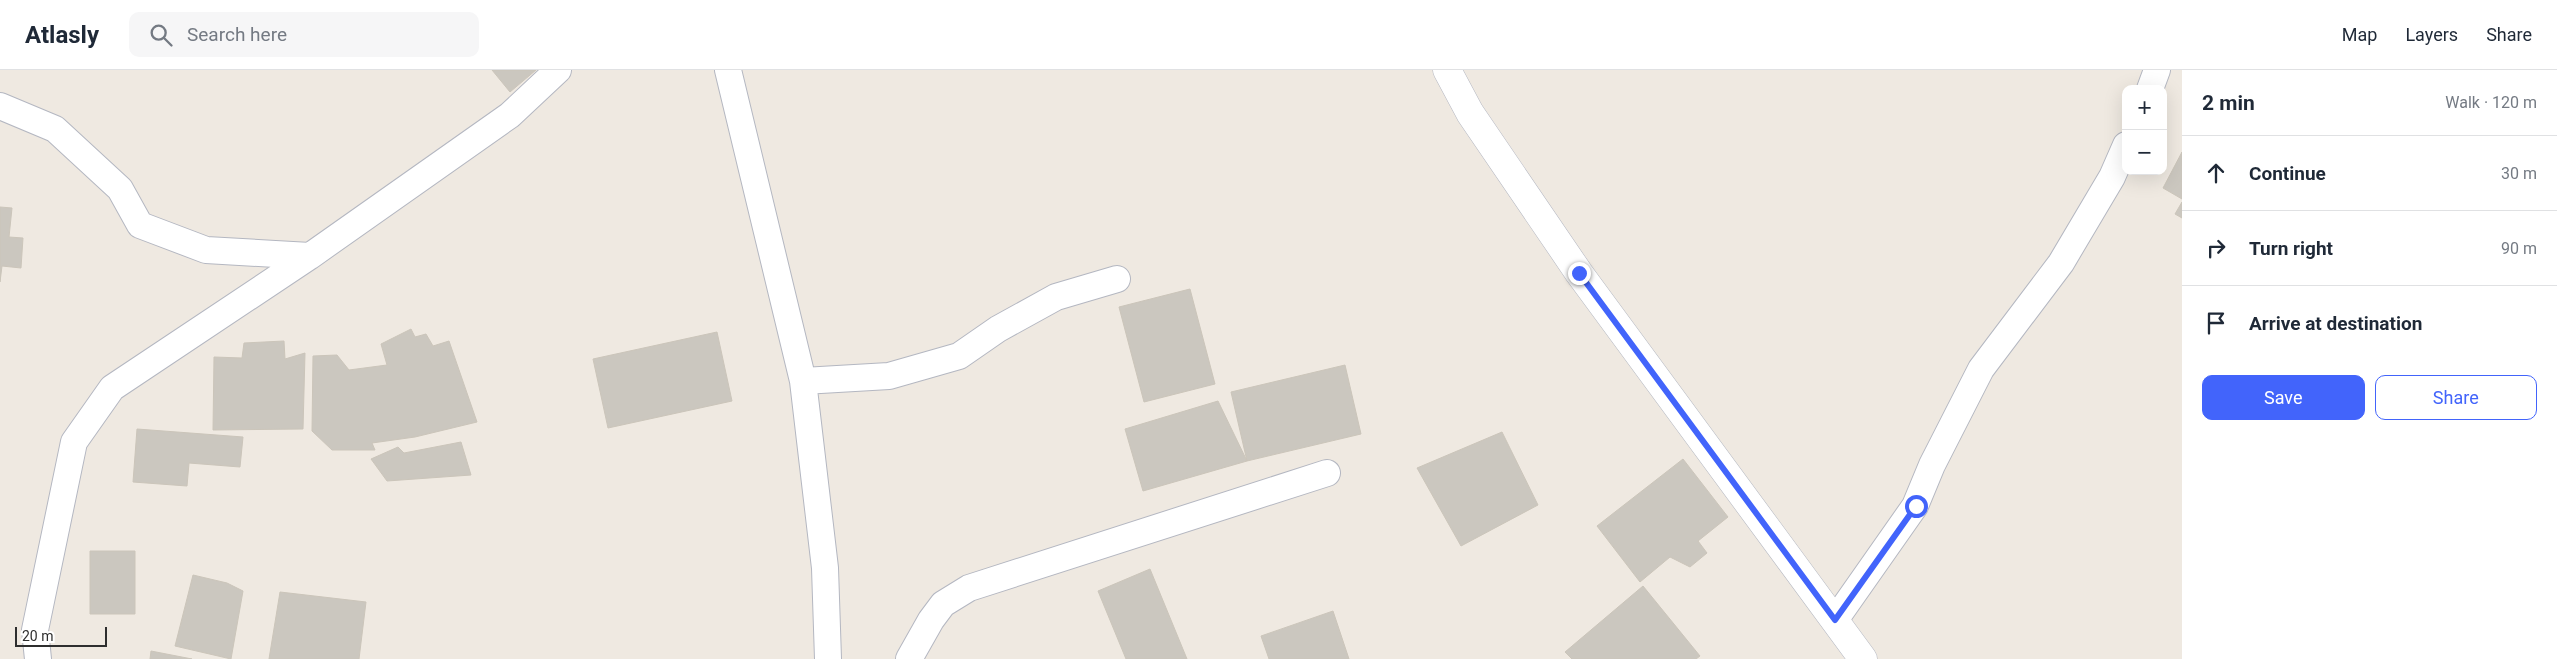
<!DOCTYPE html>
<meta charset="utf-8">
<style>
:root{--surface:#fff;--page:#f6f6f7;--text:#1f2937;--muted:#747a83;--line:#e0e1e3;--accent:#4264fb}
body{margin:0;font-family:Roboto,sans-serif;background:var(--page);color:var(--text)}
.controls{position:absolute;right:15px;top:15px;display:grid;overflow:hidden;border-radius:10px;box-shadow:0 5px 20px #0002}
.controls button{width:45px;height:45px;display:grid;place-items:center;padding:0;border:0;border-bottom:1px solid var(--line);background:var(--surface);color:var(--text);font:25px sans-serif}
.scale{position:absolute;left:15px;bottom:12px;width:92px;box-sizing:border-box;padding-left:5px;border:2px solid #2e2e2e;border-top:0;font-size:14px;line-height:18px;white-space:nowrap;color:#2e2e2e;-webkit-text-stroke:4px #fff;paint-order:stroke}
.stop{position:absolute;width:15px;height:15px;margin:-11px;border:4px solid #4264fb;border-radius:50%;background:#fff}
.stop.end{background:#4264fb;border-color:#fff;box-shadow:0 1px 5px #0008}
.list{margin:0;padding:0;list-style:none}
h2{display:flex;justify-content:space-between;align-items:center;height:65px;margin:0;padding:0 20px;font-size:21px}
h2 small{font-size:16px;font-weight:400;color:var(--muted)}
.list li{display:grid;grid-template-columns:32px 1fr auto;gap:15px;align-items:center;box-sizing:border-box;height:75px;padding:0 20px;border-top:1px solid var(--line)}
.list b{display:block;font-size:19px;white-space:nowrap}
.list em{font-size:16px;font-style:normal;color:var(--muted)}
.actions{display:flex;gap:10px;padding:15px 20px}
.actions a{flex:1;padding:11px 0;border:1px solid var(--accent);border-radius:10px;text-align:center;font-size:18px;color:var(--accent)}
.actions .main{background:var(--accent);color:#fff}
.icon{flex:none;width:28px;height:28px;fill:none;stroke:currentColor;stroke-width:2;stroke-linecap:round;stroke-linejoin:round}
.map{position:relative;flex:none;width:2182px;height:589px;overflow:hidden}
header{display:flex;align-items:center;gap:30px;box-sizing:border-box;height:70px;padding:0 25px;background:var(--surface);border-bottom:1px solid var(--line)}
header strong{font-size:24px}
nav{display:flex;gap:28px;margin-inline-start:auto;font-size:18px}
.search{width:350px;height:45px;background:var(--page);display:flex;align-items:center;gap:12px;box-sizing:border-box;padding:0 18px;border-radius:10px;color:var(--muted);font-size:19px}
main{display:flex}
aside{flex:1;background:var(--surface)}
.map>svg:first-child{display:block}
</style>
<header>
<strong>Atlasly</strong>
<div class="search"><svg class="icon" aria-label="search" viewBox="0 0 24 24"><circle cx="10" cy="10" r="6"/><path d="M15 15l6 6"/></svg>Search here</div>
<nav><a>Map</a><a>Layers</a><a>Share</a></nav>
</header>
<main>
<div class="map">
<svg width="2182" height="589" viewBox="0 0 2182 589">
<rect width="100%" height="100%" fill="#efe9e1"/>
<path fill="#cbc7bf" stroke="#cbc5ba" d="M 492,0 L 536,0 L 510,22 Z
M 2182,82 L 2182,129 L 2163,118 Z
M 2182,132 L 2182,148 L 2175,144 Z
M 0,137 L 12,138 L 9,167 L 23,168 L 21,198 L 2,196 L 0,212 Z
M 1190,219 L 1215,314 L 1144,332 L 1119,237 Z
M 411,259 L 415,267 L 426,264 L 433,276 L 449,271 L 477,352 L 415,367 L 372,373 L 375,380 L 332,380 L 312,361 L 313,286 L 337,285 L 349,300 L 387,295 L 381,274 Z
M 717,262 L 732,331 L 608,358 L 593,289 Z
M 284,271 L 285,289 L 305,283 L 303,359 L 213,360 L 214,287 L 242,288 L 244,273 Z
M 1345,295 L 1361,364 L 1247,391 L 1231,322 Z
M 1218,331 L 1247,391 L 1143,421 L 1125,359 Z
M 137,359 L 243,367 L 240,397 L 189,393 L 187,416 L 133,412 Z
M 1502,362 L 1538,435 L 1461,476 L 1417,398 Z
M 461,372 L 471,405 L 387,411 L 371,389 L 398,377 L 404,383 Z
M 1683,389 L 1728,447 L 1698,471 L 1707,483 L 1690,497 L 1670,487 L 1640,512 L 1597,456 Z
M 90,481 L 135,481 L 135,544 L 90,544 Z
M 1150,499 L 1187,589 L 1126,589 L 1098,521 Z
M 193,505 L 227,513 L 243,521 L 231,589 L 175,576 Z
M 1643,516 L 1700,586 L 1696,589 L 1572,589 L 1565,582 Z
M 280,522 L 366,532 L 359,589 L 269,589 Z
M 1333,541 L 1349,589 L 1269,589 L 1261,566 Z
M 151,581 L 192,589 L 150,589 Z"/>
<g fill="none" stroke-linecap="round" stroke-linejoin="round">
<g stroke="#b4b7c1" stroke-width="28">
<path id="street" d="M 728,0 L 803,311 L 825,498 L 828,589
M 2150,19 L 2157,0
M 0,36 L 55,59 L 120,119 L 140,155 L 206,180 L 310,186
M 803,311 L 889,306 L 959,286 L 998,259 L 1056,227 L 1117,209
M 1835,550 L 1915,436 L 1932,395 L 1981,299 L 2061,193 L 2112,107 L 2126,75
M 38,589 L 35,560 L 74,372 L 112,318 L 310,186 L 510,45 L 558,0
M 909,589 L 931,550 L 943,534 L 969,518 L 1327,403"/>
</g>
<g stroke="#b4b7c1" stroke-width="29">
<path id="secondary" d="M 1447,0 L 1470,43 L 1579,203 L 1863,589"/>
</g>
<use href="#street" stroke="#fff" stroke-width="26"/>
<use href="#secondary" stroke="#fff" stroke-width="28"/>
</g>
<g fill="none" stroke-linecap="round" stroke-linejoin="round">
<path stroke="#4264fb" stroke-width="6" d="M 1579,203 L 1835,550 L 1916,436"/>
</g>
</svg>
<div class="controls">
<button>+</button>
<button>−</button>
</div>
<div class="scale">20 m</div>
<div class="stop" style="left:1916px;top:436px"></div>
<div class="stop end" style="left:1579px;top:203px"></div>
</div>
<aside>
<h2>2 min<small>Walk · 120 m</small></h2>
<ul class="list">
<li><svg class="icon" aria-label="ahead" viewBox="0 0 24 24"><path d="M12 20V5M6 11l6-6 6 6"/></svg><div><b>Continue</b></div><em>30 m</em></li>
<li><svg class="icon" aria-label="right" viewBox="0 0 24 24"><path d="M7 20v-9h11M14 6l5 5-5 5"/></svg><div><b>Turn right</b></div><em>90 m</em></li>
<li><svg class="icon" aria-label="arrive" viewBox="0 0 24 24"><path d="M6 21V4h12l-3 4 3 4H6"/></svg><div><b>Arrive at destination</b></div></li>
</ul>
<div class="actions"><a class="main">Save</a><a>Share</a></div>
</aside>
</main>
